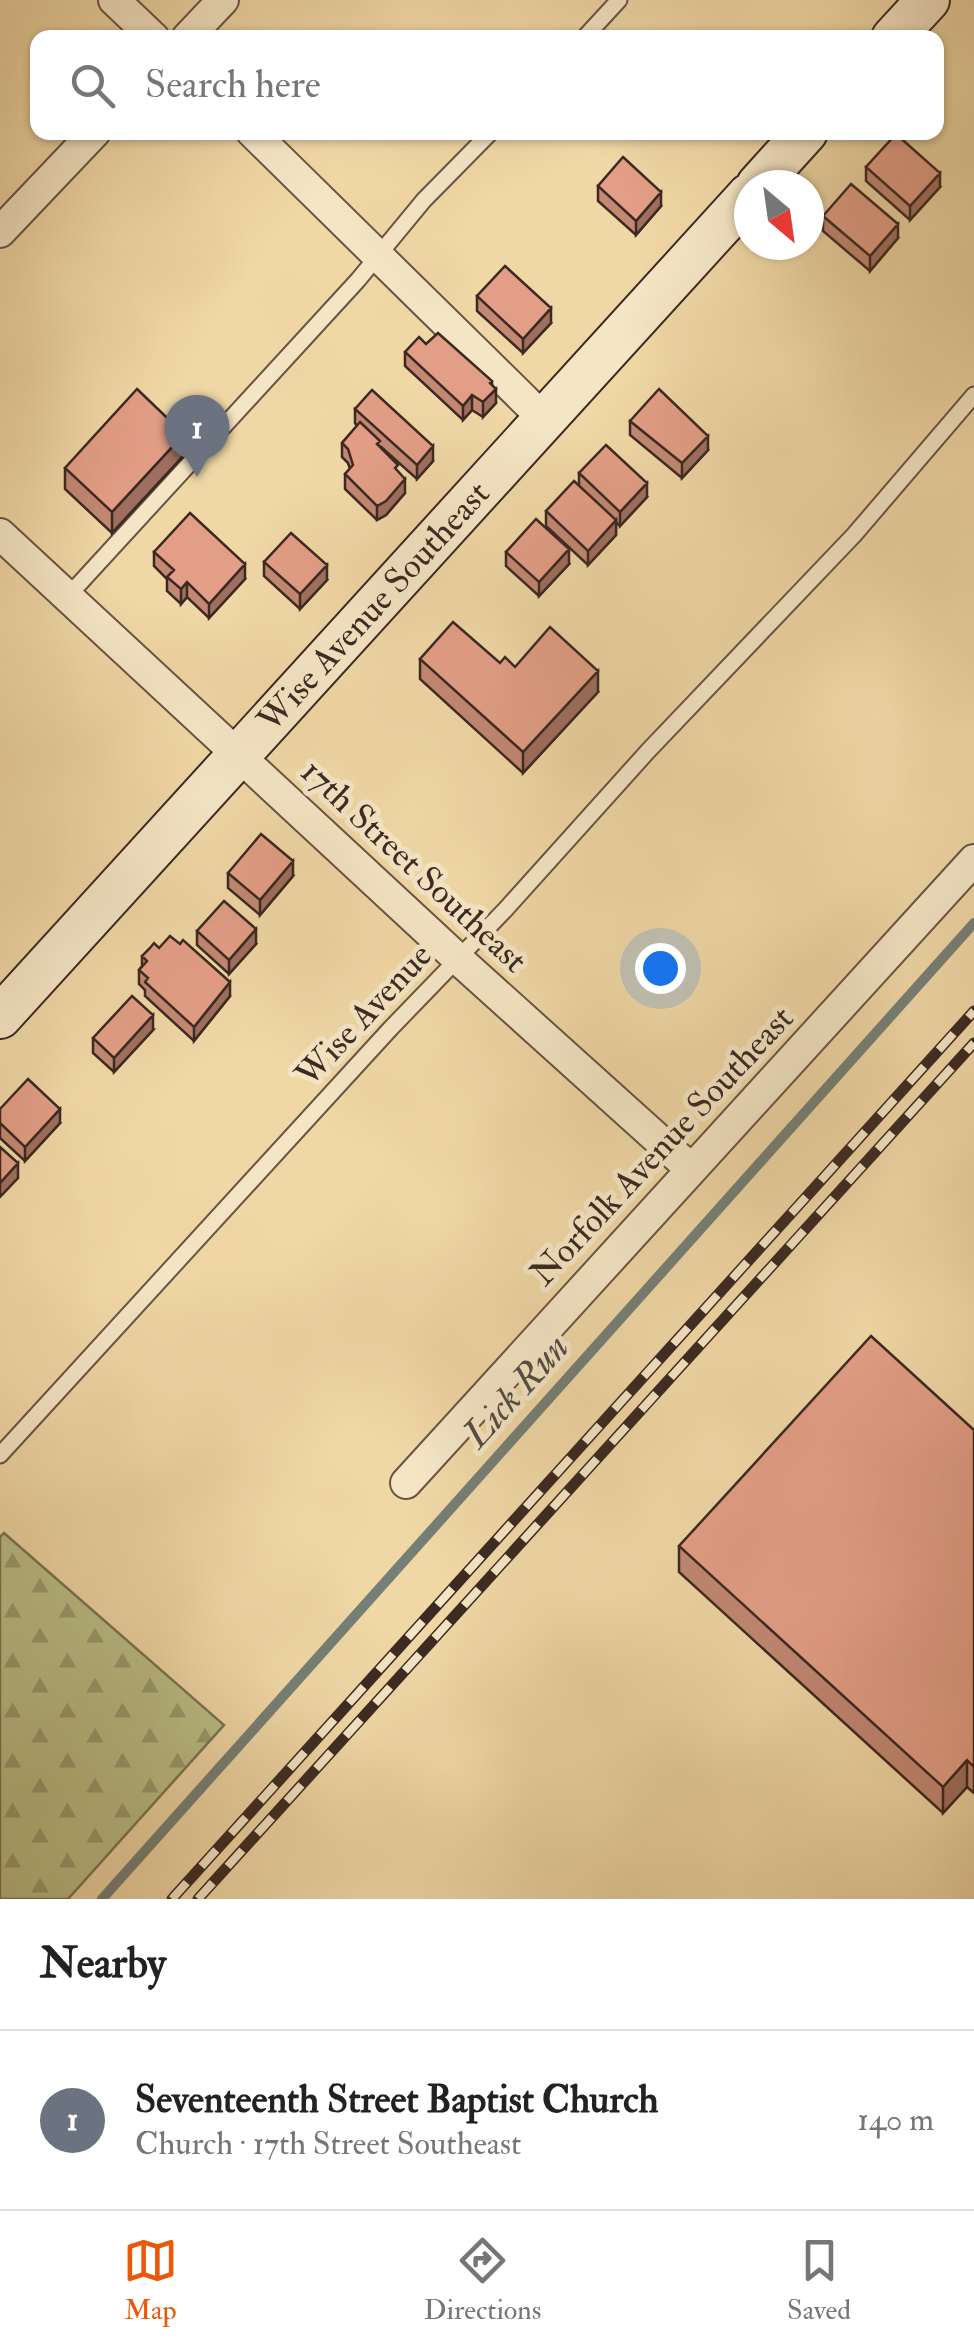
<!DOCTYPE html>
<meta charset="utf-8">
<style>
:root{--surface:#fff;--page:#f2f2f2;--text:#222;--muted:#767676;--line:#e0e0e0;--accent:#ea580c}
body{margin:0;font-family:"IM FELL Double Pica",serif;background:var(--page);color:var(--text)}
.compass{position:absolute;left:734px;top:170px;width:90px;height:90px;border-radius:50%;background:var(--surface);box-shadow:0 2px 8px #0004;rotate:151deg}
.you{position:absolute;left:660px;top:968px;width:35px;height:35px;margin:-25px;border:8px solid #fff;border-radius:50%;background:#1a73e8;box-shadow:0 0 0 15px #1a73e833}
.badge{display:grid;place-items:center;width:65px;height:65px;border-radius:50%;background:var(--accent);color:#fff;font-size:32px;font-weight:700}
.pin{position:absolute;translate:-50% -82px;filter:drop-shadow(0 2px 5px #0008)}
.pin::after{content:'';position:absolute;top:52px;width:35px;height:30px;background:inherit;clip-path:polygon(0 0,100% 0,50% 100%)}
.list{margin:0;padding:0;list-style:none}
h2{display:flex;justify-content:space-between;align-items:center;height:130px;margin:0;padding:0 40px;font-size:42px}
h2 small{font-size:32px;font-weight:400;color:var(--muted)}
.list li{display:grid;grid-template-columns:65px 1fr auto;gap:30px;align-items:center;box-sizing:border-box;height:180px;padding:0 40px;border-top:2px solid var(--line)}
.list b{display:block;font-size:38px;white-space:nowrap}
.list p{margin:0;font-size:32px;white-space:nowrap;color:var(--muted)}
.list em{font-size:32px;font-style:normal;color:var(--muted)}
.icon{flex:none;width:55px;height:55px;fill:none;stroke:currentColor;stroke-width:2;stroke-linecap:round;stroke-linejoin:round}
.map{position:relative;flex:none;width:974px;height:1899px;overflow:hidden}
.search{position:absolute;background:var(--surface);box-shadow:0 2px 8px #0004;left:30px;right:30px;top:30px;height:110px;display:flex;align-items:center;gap:25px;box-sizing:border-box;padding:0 35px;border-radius:20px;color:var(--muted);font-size:38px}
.sheet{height:310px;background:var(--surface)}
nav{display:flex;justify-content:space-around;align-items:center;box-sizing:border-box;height:140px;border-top:2px solid var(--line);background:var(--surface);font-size:28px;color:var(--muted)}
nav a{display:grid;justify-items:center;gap:5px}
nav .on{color:var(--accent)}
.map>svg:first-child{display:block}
</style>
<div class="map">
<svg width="974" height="1899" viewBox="0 0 974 1899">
<defs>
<pattern id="forest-firs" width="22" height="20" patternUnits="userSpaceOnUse" patternTransform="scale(2.5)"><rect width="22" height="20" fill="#babe87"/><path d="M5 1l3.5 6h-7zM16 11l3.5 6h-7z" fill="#989a6e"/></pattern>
</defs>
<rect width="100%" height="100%" fill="#f0d7a6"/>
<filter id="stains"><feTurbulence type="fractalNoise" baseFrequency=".002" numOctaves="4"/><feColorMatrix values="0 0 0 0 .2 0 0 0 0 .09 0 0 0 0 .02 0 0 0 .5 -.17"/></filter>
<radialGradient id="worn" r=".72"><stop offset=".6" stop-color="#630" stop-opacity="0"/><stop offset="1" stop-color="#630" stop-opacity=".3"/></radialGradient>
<path fill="url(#forest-firs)" stroke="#7b7454" stroke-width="2.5" d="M 4,1533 L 224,1725 L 68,1899 L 0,1899 L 0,1537 Z"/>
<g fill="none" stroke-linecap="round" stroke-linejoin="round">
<path stroke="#757f76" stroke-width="10" d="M 102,1899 L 974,923"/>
<g stroke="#695442" stroke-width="19">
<path id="lane" d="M 584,38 L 619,0
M 69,595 L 358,280 L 424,200 L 491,132
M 0,1455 L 391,1028 L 505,910 L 648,751 L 854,535 L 974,395"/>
</g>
<g stroke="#695442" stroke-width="34">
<path id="street" d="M 114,0 L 154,38
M 187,38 L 223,0
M 252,132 L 544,419
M 0,232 L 95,132
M 0,534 L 458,959 L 691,1169
M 406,1483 L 974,860"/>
</g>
<g stroke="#3c2921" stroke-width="46">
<g id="secondary">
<path d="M 893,38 L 928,0"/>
<path d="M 758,185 L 806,132"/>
<path id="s1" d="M 0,1017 L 749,195"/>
</g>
</g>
<use href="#lane" stroke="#f5e5c5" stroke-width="15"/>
<use href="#street" stroke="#f5e5c5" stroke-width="30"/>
<use href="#secondary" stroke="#f5e5c5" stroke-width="42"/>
<g stroke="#3c2921" stroke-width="11">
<path id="rail" d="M 172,1899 L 974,1011
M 198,1899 L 974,1043"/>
</g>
<use href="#rail" stroke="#f5e5c5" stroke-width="8" stroke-dasharray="22" stroke-linecap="butt"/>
</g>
<path fill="#c28873" stroke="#3c2921" stroke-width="2.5" d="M 866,167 L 940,187 L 910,220 L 866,181 Z
M 598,186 L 661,206 L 636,235 L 598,201 Z
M 823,216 L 898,238 L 870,271 L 823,231 Z
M 477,296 L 551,323 L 523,353 L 477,311 Z
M 426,344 L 492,385 L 496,403 L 483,417 L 472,410 L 463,420 L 405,366 L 405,352 Z
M 355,409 L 433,461 L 417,479 L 380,446 L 398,472 L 405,493 L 386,515 L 377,520 L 345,489 L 345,474 L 350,469 L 348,463 L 342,457 L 342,443 L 357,426 L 355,423 Z
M 630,421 L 708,450 L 682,478 L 630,435 Z
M 184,455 L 112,533 L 65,489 L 65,468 Z
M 579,473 L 647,497 L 620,526 L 616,522 L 616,535 L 588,565 L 546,526 L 546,511 L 579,485 Z
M 154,552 L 245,579 L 209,618 L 187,597 L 181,604 L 167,591 L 167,579 L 154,566 Z
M 506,552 L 569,564 L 539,596 L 506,566 Z
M 264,562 L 327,580 L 300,609 L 264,576 Z
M 420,659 L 500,663 L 598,692 L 523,773 L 420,679 Z
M 228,873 L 293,876 L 260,915 L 228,888 Z
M 197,931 L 256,944 L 229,974 L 197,945 Z
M 159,948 L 230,996 L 194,1041 L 145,996 L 145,990 L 139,984 L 139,970 L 142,966 L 142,956 Z
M 153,1030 L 114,1072 L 93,1053 L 93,1038 Z
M 0,1109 L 60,1123 L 25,1161 L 0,1138 Z
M 974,1430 L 974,1793 L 967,1787 L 943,1813 L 679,1572 L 679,1546 Z"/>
<path fill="#9e6f5e" stroke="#3c2921" stroke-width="2.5" d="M 940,173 L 940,187 L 910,220 L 910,206 Z
M 661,192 L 661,206 L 636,235 L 636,221 Z
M 898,224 L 898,238 L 870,271 L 870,256 Z
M 551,308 L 551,323 L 523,353 L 523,339 Z
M 492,381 L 492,393 L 496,389 L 496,403 L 483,417 L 483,402 Z
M 472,395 L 472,410 L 463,420 L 463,406 Z
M 184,434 L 184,455 L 112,533 L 112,512 Z
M 708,436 L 708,450 L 682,478 L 682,463 Z
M 433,446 L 433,461 L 417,479 L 417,465 Z
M 405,479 L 405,493 L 386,515 L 377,520 L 377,506 Z
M 647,483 L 647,497 L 620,526 L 620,512 Z
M 616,520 L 616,535 L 588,565 L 588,551 Z
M 569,549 L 569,564 L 539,596 L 539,582 Z
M 245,564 L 245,579 L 209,618 L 209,604 Z
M 327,565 L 327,580 L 300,609 L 300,594 Z
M 187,582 L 187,597 L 181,604 L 181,589 Z
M 598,671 L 598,692 L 523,773 L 523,752 Z
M 293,861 L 293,876 L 260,915 L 260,900 Z
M 256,929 L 256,944 L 229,974 L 229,960 Z
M 230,982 L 230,996 L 194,1041 L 194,1027 Z
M 153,1015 L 153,1030 L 114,1072 L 114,1058 Z
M 60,1109 L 60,1123 L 25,1161 L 25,1147 Z
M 18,1163 L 18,1178 L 0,1197 L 0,1183 Z
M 967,1760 L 967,1787 L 943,1813 L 943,1787 Z"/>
<path fill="#e29e86" stroke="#3c2921" stroke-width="2.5" d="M 896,134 L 940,173 L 910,206 L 866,167 Z
M 623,157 L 661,192 L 636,221 L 598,186 Z
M 851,184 L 898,224 L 870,256 L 823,216 Z
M 505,266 L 551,308 L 523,339 L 477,296 Z
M 438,333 L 492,381 L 490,383 L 496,389 L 483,402 L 472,395 L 463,406 L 405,352 L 419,337 L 426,344 Z
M 137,389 L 184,434 L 112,512 L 65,468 Z
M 659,389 L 708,436 L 682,463 L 630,421 Z
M 372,390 L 433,446 L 417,465 L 355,409 Z
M 360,422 L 380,441 L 377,444 L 398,465 L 395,468 L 405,479 L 386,501 L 377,506 L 345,474 L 353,465 L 348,449 L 342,443 Z
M 606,445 L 647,483 L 620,512 L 579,473 Z
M 574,481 L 616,520 L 588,551 L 546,511 Z
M 190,513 L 245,564 L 209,604 L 187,582 L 181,589 L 167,577 L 174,570 L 154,552 Z
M 536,519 L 569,549 L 539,582 L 506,552 Z
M 291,533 L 327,565 L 300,594 L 264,562 Z
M 453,622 L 500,663 L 505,657 L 515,667 L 550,627 L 598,671 L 523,752 L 420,659 Z
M 261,834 L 293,861 L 260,900 L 228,873 Z
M 224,901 L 256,929 L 229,960 L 197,931 Z
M 170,936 L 180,944 L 183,940 L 230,982 L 194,1027 L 145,982 L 148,978 L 139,970 L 147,961 L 142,956 L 150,948 L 154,943 L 159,948 Z
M 132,996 L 153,1015 L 114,1058 L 93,1038 Z
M 28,1079 L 60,1109 L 25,1147 L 0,1123 L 0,1109 Z
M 0,1147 L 18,1163 L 0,1183 Z
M 871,1336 L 974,1430 L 974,1767 L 967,1760 L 943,1787 L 679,1546 Z"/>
<g text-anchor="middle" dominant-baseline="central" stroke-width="10" stroke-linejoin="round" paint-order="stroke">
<g font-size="35" fill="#3c2921" stroke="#f5e5c5">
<text stroke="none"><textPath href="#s1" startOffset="555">Wise Avenue Southeast</textPath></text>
<text transform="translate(414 866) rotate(43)">17th Street Southeast</text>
<text transform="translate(364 1015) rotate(-47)">Wise Avenue</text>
<text transform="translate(662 1146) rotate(-47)">Norfolk Avenue Southeast</text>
</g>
<g font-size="38" font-style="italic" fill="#544d44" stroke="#f5e5c5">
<text transform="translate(516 1391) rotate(-48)">Lick Run</text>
</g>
</g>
<rect width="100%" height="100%" filter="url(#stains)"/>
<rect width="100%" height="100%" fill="url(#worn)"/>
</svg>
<svg class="compass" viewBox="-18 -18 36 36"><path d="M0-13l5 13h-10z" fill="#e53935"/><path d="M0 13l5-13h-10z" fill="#767676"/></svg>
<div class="you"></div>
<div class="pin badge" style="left:197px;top:477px;background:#6b7280">1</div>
<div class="search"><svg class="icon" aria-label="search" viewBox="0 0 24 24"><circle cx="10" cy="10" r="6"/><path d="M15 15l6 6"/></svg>Search here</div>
</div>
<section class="sheet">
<h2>Nearby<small></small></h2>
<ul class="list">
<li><span class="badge" style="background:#6b7280">1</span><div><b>Seventeenth Street Baptist Church</b><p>Church · 17th Street Southeast</p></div><em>140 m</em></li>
</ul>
</section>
<nav>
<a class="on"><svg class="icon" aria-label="map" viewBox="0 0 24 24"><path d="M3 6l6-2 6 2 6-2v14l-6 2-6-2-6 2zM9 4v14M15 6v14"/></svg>Map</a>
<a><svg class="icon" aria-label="directions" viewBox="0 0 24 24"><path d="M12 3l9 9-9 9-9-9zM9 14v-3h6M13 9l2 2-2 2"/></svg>Directions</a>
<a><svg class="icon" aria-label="saved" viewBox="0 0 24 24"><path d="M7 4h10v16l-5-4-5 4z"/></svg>Saved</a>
</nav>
